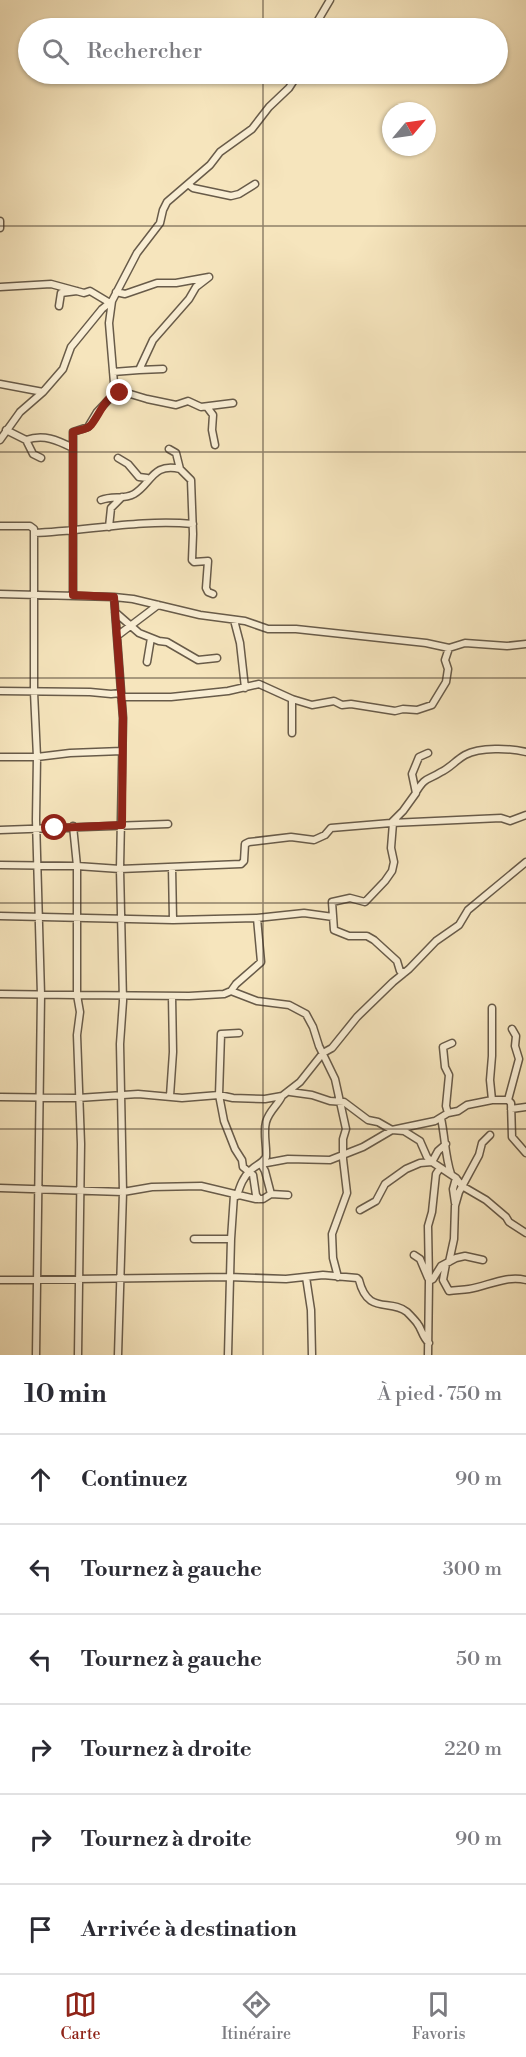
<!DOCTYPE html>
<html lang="fr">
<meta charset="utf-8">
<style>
:root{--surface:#fff;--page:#f7f7f7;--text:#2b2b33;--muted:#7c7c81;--line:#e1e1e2;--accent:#8f2418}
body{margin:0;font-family:"Libre Bodoni",serif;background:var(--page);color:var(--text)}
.compass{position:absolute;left:382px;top:102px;width:54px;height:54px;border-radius:50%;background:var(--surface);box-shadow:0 2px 4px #0004;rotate:61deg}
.stop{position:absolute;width:18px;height:18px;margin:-14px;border:4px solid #8f2418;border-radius:50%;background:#fff}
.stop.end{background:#8f2418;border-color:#fff;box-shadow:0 2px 6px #0008}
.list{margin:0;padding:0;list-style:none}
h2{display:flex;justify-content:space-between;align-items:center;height:78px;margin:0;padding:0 24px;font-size:26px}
h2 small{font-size:20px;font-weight:400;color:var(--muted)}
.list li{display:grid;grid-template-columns:39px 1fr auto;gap:18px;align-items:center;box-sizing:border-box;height:90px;padding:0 24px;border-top:2px solid var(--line)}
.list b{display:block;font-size:22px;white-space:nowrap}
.list em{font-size:20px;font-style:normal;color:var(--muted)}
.icon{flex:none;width:33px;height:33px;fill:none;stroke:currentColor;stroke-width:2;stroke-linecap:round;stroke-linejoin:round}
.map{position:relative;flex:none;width:526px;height:1355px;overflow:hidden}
.search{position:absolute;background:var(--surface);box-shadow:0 2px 4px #0004;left:18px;right:18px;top:18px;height:66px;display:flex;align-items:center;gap:15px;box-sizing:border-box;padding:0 21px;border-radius:33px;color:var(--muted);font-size:22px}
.sheet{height:618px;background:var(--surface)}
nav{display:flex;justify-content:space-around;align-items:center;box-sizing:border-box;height:84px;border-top:2px solid var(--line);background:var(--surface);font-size:16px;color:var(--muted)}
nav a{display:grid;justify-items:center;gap:3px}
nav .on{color:var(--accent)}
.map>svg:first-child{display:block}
</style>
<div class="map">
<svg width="526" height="1355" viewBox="0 0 526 1355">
<rect width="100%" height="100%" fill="#f6e5bd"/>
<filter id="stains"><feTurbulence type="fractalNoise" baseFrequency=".00333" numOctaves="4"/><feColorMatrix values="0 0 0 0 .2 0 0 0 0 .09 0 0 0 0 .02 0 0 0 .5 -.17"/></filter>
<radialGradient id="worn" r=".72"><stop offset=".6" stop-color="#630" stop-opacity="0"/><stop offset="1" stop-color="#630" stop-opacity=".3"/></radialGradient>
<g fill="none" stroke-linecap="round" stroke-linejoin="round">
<g stroke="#685b49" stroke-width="9">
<path id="minor" d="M 316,28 L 317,22 L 330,0
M 188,184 L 193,188 L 231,196 L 239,194 L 255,184
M 0,228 L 0,221
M 0,287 L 51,284 L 84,293 L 90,291 L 110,303
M 116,292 L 125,294 L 157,283 L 176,283 L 209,277
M 59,306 L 61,293 L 77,291
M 139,370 L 163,369
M 113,372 L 139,370 L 153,340 L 189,299 L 196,287 L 209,277
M 0,384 L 43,392
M 113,395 L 127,393 L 147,399 L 176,405 L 188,401 L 201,407 L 233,403
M 207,407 L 213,415 L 212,430 L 215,445
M 6,430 L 26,440 C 44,434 57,440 73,448
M 0,440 L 20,412 L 43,392 L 63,369 L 71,347 L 102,309 L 112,301
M 26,440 L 33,454 L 41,458
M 118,458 L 128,464 L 139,477 L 147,478
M 180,469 L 191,480 L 193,534 L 192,560 L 194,562 L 208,561 L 206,588 L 208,592 L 213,594
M 101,500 C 112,495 124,500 134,494 C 151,484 153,462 180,469 L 176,453 L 169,449
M 0,526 L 30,526 L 34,529 L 34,692 L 37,757 L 36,820 L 41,995 L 36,1355
M 109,527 L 111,508 L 122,497
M 34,533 C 87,531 140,519 193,524
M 0,594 L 114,597 L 133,599 L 200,615 L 245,621 L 268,629 L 296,629 L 426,643 L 449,648 L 465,643 L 507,646 L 526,644
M 73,595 L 73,432 L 88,427 L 97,412 L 113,395 L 114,383 L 109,323 L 112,301 L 137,253 L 160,223 L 163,210 L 167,202 L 210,165 L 220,152 L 252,129 L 269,107 L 289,88 L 298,74
M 114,597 L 123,718 L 120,869 L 123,1001 L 120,1044 L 123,1192 L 118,1355
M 115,612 L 139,633 L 159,641 L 167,642 L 198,660 L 217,658
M 234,620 L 240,643 L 245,688
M 117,636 L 158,605
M 147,662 L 151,638
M 0,691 L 90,692 L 111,694 L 121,693
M 121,697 L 171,697 L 228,691 L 259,684 L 292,699 L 312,705 L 334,701 L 342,705 L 351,704 L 395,711 L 403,709 L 417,710 L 432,705 L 446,682 L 448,669 L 445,660 L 449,648
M 292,733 L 292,699
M 0,757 L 37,757 L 70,753 L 122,751
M 416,792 C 426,776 427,781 441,772 C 450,768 456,760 465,755 C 480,747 510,748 526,752
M 391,823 L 501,818 L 510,821 L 526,815
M 393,823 L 391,848 L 394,862 L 392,871 L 385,881 L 365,902 L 350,898 L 332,902 L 334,930 L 349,936 L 367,936 L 374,940 L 397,961 L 400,971 L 404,973
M 73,826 L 77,866 L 77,995 L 189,996 L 224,994 L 231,991 L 257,1001 L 289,1005 L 306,1014 L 313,1027 L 319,1046 L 335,1079 L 346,1129 L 343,1139 L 343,1159 L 347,1193 L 332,1234 L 333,1258 L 338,1277
M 0,830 L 168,824
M 0,865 L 77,866 L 120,869 L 241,864 L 244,861 L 245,844 L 249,842 L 291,837 L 314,840 L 325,835 L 331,828 L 391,823 L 403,811 L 416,793 L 412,774 L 419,757 L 428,753
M 172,867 L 173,920
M 0,916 L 173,920 L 257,918 L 304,913 L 333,917
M 231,991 L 236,984 L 261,962 L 257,918
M 0,994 L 77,995 L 80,1012 L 77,1035 L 81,1144 L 78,1355
M 492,1008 L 492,1056 L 490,1080 L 492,1100
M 239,1033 L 221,1034 L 219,1095 L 224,1121 L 235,1149 L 242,1160 L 243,1167 L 253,1175 L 256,1195 L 259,1199
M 290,1092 L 312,1095 L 330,1101 L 344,1102 L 368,1120 L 378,1122 L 392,1130 L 404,1131 L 420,1141 L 427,1157 L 432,1162 L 456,1178 L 462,1186 L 486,1200 L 506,1217 L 509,1222 L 526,1233
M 170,1096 L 173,1052 L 172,996
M 0,1097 L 78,1098 L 138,1094 L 182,1098 L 219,1095 L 233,1098 L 265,1099 L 282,1096 L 300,1082 L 323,1053 L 332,1048 L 357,1017 L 393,982 L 409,969 L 436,941 L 459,925 L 468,910 L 526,862
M 508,1100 L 519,1059 L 515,1046 L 516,1036 L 512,1029
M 511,1109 L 526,1107
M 448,1113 L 446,1106 L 449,1075 L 445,1067 L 443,1047 L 452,1043
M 441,1118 C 445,1137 445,1156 451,1174
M 0,1188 L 123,1192 L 152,1187 L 201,1186 L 256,1199 L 263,1199 L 271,1194 L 288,1195
M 271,1194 L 265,1171 L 261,1164 L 288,1159 L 330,1160 L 363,1147 L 392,1130 L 435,1121 L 448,1113 L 458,1111 L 467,1105 L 492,1100 L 508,1100 L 511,1103 L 512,1137 L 526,1153
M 237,1196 C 240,1186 243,1177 251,1170 C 256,1165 262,1164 266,1157 C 267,1146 263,1133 266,1122 C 269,1111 278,1105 282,1096
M 455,1203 L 453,1189 L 456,1178
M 360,1210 L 376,1201 L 385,1184 L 406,1169 L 420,1163 L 432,1162 L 438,1151 L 446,1144
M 194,1239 L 231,1239
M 414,1255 L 420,1259 L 428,1278
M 449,1262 L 454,1239 L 455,1206 L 459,1192 L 479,1155 L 482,1143 L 490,1135
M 446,1264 L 443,1280 L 449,1291 C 456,1290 462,1290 469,1289 C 488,1286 506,1275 526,1280
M 306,1277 L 311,1310 L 312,1355
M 0,1280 L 229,1277 L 286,1279 L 323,1275 L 357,1278 L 359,1280 C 368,1316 390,1298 407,1312 C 410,1315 414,1319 417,1323 C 422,1329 422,1337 429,1343
M 429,1281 L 428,1226 L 432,1212 L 436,1174 L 440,1168
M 228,1355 L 231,1239 L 234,1195
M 428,1355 L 429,1281 L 433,1279 L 441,1266 L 456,1258 L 465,1256 L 483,1260"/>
</g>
<use href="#minor" stroke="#f9eed4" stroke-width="6"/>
</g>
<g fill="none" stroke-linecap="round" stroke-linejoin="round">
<path stroke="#8f2418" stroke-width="8" d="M 55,828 L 122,825 L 123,718 L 114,597 L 73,595 L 73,432 C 78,430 87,430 91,425 C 100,414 105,396 120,393"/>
</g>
<path fill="none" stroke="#382d22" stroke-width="1.5" stroke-opacity="0.55" d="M 263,0 L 263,28M 263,74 L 263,1355M 0,226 L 526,226M 0,452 L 526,452M 0,678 L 526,678M 0,903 L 526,903M 0,1129 L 526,1129"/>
<rect width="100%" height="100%" filter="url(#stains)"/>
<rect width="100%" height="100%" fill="url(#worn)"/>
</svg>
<svg class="compass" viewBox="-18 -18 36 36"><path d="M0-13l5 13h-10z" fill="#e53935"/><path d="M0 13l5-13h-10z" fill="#7c7c81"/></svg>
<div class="stop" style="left:55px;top:828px"></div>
<div class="stop end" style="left:120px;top:393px"></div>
<div class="search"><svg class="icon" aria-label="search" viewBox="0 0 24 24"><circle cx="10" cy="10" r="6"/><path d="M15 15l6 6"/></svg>Rechercher</div>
</div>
<section class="sheet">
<h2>10 min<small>À pied · 750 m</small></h2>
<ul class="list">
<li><svg class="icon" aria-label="ahead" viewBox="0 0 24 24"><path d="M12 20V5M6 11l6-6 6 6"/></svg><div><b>Continuez</b></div><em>90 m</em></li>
<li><svg class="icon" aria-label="left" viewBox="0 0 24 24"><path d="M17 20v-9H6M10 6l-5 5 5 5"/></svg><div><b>Tournez à gauche</b></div><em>300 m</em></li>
<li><svg class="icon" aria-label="left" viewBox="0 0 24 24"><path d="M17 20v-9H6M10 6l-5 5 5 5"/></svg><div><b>Tournez à gauche</b></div><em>50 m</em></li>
<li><svg class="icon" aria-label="right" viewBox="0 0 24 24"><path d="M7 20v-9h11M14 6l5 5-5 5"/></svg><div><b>Tournez à droite</b></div><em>220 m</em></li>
<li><svg class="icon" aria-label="right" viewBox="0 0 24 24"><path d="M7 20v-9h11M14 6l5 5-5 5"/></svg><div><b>Tournez à droite</b></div><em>90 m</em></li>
<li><svg class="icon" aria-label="arrive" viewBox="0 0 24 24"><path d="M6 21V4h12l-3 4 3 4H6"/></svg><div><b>Arrivée à destination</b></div></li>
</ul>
</section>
<nav>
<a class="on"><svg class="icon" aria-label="map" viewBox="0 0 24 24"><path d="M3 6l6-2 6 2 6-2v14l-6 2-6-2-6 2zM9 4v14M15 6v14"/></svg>Carte</a>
<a><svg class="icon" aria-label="directions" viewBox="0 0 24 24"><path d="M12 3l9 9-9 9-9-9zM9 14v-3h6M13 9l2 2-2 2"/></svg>Itinéraire</a>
<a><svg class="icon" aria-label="saved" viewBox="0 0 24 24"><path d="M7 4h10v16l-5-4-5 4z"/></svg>Favoris</a>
</nav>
